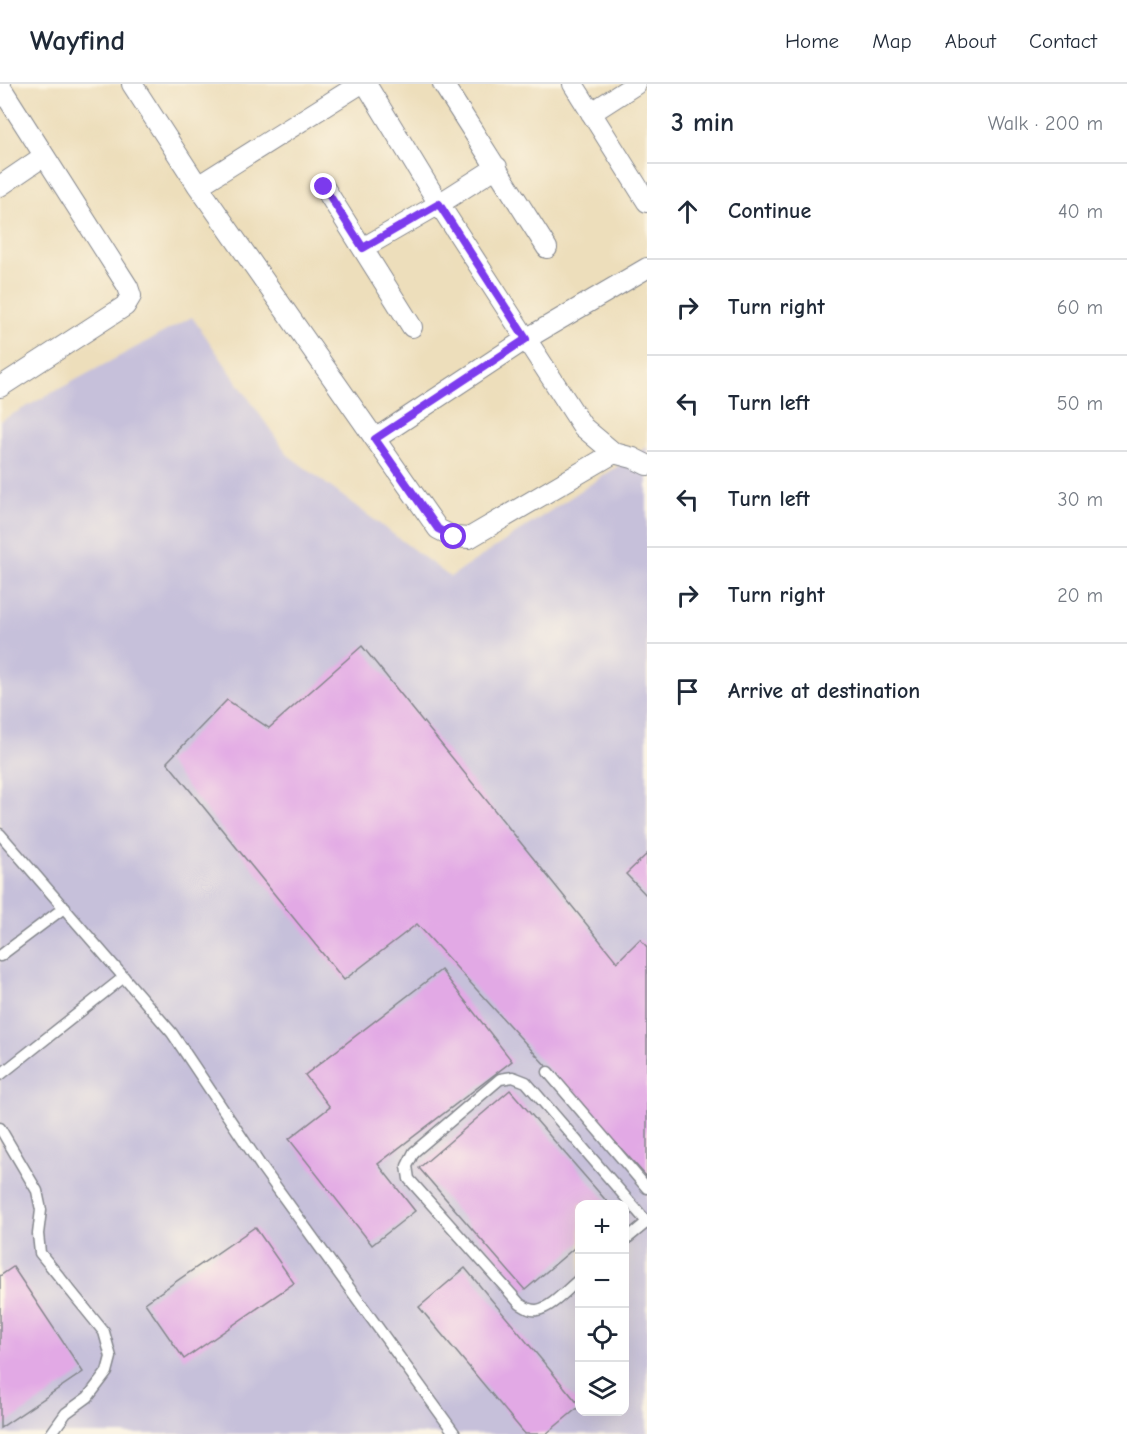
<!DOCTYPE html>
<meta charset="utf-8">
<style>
:root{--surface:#fff;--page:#f2f2f3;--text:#1f2937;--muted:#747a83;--line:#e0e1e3}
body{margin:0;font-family:"Comic Neue",sans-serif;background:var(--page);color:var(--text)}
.controls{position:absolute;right:18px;bottom:18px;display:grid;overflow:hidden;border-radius:12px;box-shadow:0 6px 24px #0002}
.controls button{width:54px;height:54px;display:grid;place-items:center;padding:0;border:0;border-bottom:2px solid var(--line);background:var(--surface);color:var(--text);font:30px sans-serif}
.stop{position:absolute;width:18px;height:18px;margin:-14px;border:4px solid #7c3aed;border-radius:50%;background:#fff}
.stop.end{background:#7c3aed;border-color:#fff;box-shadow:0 2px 6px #0008}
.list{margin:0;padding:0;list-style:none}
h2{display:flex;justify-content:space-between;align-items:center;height:78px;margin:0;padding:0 24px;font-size:26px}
h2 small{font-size:20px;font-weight:400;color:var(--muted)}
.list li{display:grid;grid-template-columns:39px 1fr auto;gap:18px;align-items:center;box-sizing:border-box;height:96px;padding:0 24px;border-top:2px solid var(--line)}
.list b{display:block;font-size:22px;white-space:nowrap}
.list em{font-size:20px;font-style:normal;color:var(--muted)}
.icon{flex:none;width:33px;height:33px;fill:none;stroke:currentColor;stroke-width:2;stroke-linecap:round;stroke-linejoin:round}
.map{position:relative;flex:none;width:647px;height:1350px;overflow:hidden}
header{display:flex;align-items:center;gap:36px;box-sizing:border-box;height:84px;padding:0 30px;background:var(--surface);border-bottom:2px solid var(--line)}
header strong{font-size:28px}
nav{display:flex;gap:33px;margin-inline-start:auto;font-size:21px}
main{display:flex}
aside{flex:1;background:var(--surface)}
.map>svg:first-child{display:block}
</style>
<header>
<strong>Wayfind</strong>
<nav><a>Home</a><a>Map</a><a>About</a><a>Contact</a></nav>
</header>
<main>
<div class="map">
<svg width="647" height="1350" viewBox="0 0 647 1350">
<rect width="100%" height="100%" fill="#fcf5e5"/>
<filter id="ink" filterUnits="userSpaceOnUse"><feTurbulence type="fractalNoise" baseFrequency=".0167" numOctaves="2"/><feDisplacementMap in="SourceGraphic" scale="12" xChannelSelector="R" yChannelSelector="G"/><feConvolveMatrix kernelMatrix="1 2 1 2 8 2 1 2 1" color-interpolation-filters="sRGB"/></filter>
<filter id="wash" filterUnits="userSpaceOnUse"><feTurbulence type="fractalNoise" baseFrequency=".008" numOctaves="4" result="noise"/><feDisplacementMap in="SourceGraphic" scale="24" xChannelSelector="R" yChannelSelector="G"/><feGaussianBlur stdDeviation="1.35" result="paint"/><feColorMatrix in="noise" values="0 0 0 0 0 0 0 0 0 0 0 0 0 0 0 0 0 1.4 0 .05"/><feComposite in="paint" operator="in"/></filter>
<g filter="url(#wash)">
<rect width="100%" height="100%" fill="#eddebb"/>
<path fill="#c6c0da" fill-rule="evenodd" d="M 192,233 L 288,371 L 450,493 L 647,363 L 647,1350 L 0,1350 L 0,337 ZM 580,1120 L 624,1120 L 624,1328 L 580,1328 Z"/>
<g id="blocks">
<path fill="#e2a9e5" d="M 362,562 L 617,878 L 640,855 L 647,863 L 647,1093 L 417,840 L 344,896 L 167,678 L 227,616 L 269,644 Z
M 647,770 L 647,812 L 626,790 Z
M 441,886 L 512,977 L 378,1080 L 415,1127 L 372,1161 L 289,1055 L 330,1023 L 305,991 Z
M 510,1006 L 609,1120 L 580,1120 L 580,1159 L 525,1206 L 419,1084 Z
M 255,1143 L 294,1199 L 184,1275 L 145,1219 Z
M 13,1183 L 83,1288 L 0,1344 L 0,1192 Z
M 465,1184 L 580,1322 L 546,1350 L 525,1350 L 419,1223 Z"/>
</g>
</g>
<g filter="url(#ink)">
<use href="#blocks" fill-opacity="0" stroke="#84868c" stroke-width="1.5"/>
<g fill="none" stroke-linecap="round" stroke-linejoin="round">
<g stroke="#84868c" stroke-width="13">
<path id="service" d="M 0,750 L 172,949 L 261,1082 L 455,1350
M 0,872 L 65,823
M 548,988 L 647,1104
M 0,991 L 124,893
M 0,1044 L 37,1107 L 41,1126 L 38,1150 L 40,1169 L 104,1248 L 111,1273 L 107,1288 L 88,1313 L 66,1329 L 51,1350
M 624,1157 L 647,1138
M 580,1195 C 568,1204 552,1224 537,1226 C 530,1227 525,1223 520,1220 L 409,1095 L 407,1082 L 414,1068 L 500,995 L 513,993 L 526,998 L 647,1138"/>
</g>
<g stroke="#84868c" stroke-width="22">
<path id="minor" d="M 132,0 L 198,102 L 438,445 L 454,453 L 469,454 L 614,369
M 366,0 L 439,120 L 583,343 L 614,369 L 633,374 L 647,381
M 443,0 L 547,164
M 573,0 L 647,118
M 0,2 L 128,203 L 131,212 L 125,222 L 0,303
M 591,29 L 636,0
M 0,102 L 44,72
M 198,102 L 360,0
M 324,103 L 412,243
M 363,164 L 439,120 L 497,83
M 375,355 L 526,255 L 647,184"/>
</g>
<use href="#service" stroke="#fff" stroke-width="10"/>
<use href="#minor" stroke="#fff" stroke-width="20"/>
</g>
</g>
<g fill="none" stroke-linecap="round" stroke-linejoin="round" filter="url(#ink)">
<path stroke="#7c3aed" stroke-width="8" d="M 324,103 L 363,164 L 439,120 L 526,255 L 375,355 L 438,445 L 454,453"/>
</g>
</svg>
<div class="controls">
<button>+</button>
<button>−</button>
<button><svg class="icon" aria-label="locate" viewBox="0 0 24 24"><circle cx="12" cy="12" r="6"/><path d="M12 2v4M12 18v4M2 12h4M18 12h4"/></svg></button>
<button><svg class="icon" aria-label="layers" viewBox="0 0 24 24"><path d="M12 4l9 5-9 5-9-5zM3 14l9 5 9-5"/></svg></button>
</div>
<div class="stop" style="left:454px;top:453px"></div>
<div class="stop end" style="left:324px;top:103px"></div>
</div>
<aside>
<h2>3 min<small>Walk · 200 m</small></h2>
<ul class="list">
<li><svg class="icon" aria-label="ahead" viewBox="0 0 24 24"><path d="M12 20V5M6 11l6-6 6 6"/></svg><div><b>Continue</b></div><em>40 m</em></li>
<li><svg class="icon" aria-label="right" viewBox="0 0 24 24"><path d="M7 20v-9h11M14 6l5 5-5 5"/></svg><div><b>Turn right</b></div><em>60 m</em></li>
<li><svg class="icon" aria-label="left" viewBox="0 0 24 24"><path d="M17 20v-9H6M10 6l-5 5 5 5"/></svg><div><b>Turn left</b></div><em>50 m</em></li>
<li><svg class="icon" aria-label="left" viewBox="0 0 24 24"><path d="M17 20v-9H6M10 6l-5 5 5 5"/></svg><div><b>Turn left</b></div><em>30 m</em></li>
<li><svg class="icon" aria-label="right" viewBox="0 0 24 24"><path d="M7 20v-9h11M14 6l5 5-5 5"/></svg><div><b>Turn right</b></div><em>20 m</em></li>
<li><svg class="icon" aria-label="arrive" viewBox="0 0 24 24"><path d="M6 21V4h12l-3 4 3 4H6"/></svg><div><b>Arrive at destination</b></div></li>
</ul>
</aside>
</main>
